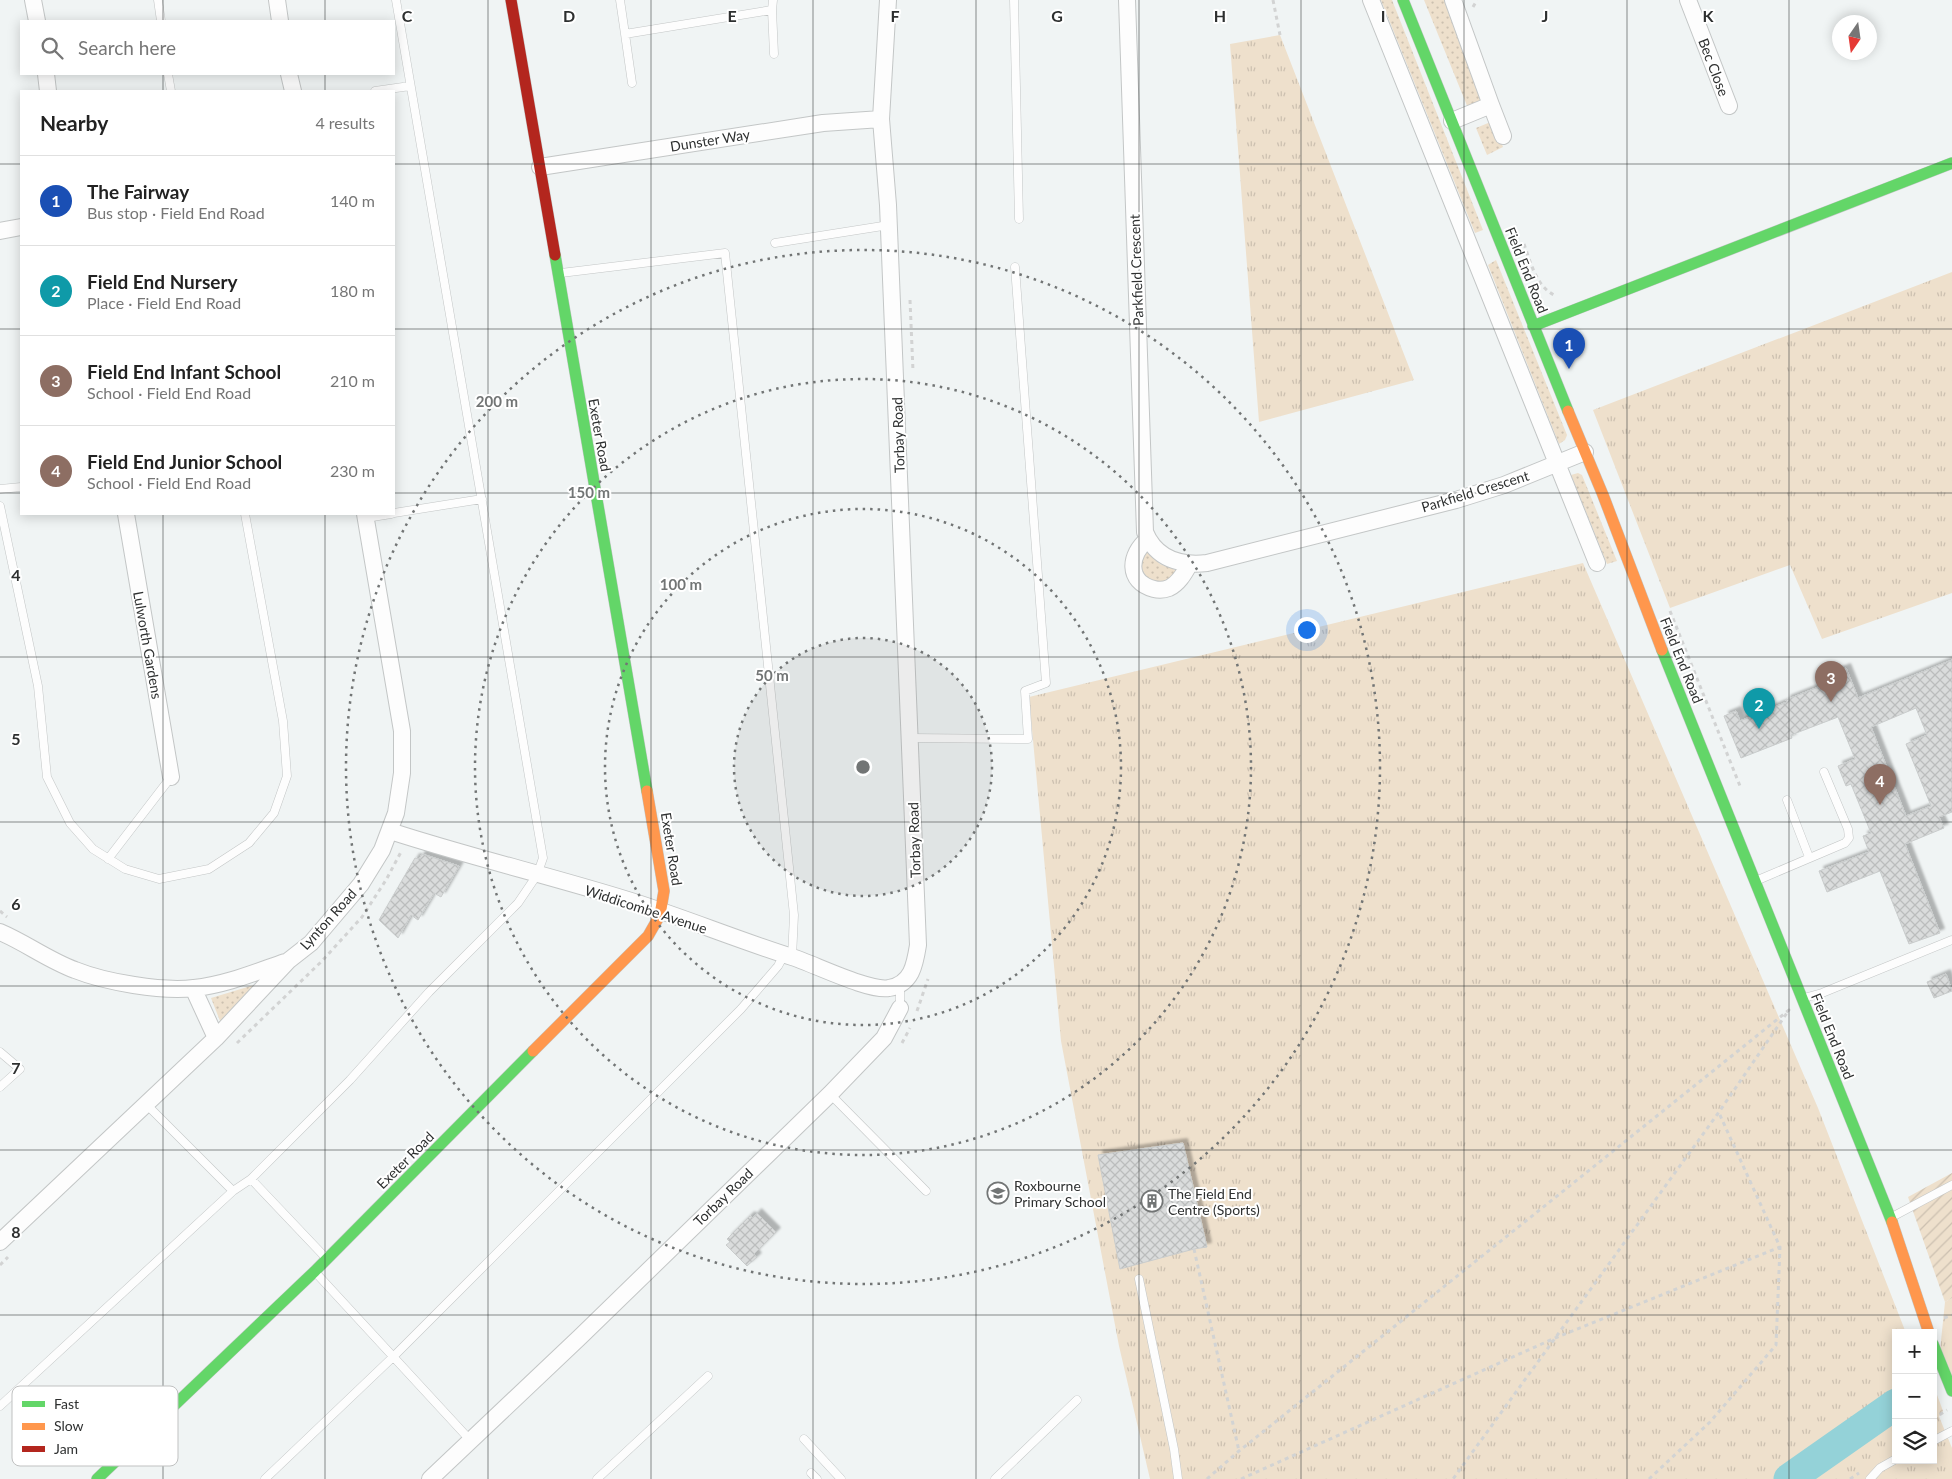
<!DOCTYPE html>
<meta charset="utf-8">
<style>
:root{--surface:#fff;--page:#f2f2f2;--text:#222;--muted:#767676;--line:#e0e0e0;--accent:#111827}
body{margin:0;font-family:Lato,sans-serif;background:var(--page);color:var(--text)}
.controls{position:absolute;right:15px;bottom:15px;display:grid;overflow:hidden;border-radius:0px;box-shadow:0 2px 12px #0003}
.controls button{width:45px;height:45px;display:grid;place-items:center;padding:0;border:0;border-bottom:1px solid var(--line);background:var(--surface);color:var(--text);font:25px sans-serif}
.compass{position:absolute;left:1832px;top:15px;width:45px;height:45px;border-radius:50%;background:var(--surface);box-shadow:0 2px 12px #0003;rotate:193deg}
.you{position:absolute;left:1306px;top:629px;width:18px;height:18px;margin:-12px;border:4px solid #fff;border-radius:50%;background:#1a73e8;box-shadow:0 0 0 8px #1a73e833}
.badge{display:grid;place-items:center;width:32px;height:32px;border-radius:50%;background:var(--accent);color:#fff;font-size:16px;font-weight:700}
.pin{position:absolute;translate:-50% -41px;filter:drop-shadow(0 1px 2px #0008)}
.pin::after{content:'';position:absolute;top:26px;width:18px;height:15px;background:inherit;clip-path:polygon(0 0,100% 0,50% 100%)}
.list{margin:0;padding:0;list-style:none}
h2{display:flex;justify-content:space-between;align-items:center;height:65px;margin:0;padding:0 20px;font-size:21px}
h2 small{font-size:16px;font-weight:400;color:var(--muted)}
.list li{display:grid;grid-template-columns:32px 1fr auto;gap:15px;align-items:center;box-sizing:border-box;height:90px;padding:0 20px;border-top:1px solid var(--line)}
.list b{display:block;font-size:19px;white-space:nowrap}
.list p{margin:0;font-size:16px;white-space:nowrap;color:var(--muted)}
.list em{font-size:16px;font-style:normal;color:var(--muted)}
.icon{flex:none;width:28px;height:28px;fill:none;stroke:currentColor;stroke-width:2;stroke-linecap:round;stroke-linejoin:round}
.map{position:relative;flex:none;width:1952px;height:1479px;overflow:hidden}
.search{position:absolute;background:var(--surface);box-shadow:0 2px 12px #0003;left:20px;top:20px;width:375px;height:55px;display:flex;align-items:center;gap:12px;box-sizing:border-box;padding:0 18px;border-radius:0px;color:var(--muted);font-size:19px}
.panel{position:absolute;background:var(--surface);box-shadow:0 2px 12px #0003;left:20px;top:90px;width:375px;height:425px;border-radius:0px}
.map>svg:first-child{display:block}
</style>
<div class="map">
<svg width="1952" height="1479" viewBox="0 0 1952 1479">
<defs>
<pattern id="grass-dots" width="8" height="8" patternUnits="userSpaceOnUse" patternTransform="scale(1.25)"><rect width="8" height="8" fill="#eee0cc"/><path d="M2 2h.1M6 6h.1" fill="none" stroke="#ccc0b0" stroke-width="1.8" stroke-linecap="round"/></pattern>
<pattern id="forest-crowns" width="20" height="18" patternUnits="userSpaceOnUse" patternTransform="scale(1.25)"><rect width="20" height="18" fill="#eee0cc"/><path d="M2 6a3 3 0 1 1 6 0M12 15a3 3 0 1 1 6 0" fill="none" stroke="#ccc0b0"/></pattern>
<pattern id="park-tufts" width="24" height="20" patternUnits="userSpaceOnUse" patternTransform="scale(1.25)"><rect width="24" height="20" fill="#eee0cc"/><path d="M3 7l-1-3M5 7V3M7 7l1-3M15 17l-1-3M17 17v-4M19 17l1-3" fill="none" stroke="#ccc0b0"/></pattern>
<pattern id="garden-furrows" width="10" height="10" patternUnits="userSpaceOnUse" patternTransform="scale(1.25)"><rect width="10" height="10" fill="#eee0cc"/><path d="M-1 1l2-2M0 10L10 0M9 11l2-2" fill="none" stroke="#ccc0b0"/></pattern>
<pattern id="building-cross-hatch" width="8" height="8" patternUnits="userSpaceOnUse" patternTransform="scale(1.25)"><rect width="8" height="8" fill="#dadcdc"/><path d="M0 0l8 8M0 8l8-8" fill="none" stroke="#bbbdbd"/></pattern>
<filter id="shadow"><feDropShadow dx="4.5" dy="-4.5" stdDeviation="1" flood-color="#0004"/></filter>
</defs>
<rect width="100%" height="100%" fill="#f0f4f4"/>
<path fill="url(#grass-dots)" d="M 1381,0 L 1392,0 L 1483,230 L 1475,233 Z
M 1424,0 L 1453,0 L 1491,105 L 1470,113 Z
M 1493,121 L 1503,147 L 1487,155 L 1476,128 Z
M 1496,260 L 1567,435 L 1565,440 L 1559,444 L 1488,265 Z
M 1578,473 L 1582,475 L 1617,561 L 1607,564 L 1571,475 Z
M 1145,549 L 1160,564 L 1178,571 L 1165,585 L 1142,577 L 1140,558 Z
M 254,985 L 222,1026 L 211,998 Z"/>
<path fill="url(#forest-crowns)" d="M 1933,1384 L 1943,1411 L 1933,1425 Z"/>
<path fill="url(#park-tufts)" d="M 1280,35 L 1414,380 L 1259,422 L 1230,44 Z
M 1952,272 L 1952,593 L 1822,639 L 1790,565 L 1670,608 L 1593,410 Z
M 1583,563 L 1818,1108 L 1906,1333 L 1896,1333 L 1896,1460 L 1933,1460 L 1933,1402 L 1952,1448 L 1952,1479 L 1150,1479 L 1119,1346 L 1061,1041 L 1029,697 Z
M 1952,1298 L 1952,1391 L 1939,1360 L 1945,1302 Z"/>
<path fill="url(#garden-furrows)" d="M 1952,1173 L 1952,1298 L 1945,1302 L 1908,1197 Z"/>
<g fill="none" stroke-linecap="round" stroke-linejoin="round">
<path stroke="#94d2d8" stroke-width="31" d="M 1789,1479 L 1896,1404"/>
</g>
<path fill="url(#building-cross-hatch)" stroke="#c9cccc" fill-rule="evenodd" filter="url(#shadow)" d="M 1952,660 L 1952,812 L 1939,817 L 1944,828 L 1905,844 L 1940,933 L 1909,944 L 1880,871 L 1827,892 L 1819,871 L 1869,852 L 1863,836 L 1871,833 L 1851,784 L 1846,786 L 1838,766 L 1855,759 L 1838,717 L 1791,735 L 1792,738 L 1741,758 L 1724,716 L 1736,711 L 1740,721 L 1787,702 L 1786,700 L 1821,686 L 1819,679 L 1846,668 L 1858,698 ZM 1916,708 L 1927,735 L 1906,744 L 1931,806 L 1906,816 L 1871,727 Z
M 422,854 L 459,866 L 441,897 L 434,893 L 418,920 L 411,915 L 398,938 L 379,920 L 415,858 L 419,859 Z
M 1946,974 L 1952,991 L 1934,998 L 1927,982 Z
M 1183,1143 L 1207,1247 L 1194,1249 L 1120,1269 L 1098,1155 Z
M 757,1213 L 776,1232 L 754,1254 L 757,1257 L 747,1266 L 726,1245 L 730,1242 L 727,1239 L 750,1216 L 753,1218 Z"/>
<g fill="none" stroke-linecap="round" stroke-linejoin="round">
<g stroke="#c3c6c6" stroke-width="9">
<path id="lane" d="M 158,0 L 161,21
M 620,0 L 625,34 L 772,10 L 773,0
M 1014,0 L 1019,219
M 772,10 L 774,54
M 625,34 L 632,83
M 168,74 L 171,91
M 375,91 L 410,86
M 775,243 L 889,225
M 561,273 L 725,253 L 794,915 L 792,957
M 0,489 L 21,487
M 0,506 L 38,686 L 47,777 L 70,823 L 93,849 L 125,869 L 159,879 L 209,869 L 249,843 L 274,813 L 287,776 L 283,721 L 245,514
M 394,513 L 482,499
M 366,518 L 391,514
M 910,738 L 1028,739 L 1025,691 L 1046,683 L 1015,267
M 1787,800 L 1809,857
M 108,859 L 171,777
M 1758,880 L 1845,843 L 1849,838 L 1848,829 L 1824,772
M 1804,998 L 1822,993 L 1952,940
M 900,1008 L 900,985
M 0,1052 L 20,1069 L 0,1087
M 830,1094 L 926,1191
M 146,1104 L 233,1191
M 251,1179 L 325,1257
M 1892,1217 L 1952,1185
M 316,1273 L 471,1441
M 1139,1279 L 1174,1449 L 1178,1479
M 0,1406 L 233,1191 L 251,1179 L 350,1080 L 429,992 L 518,903 L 537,875 L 543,858 L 396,0
M 804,1439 L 841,1479
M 1933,1441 L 1952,1431
M 811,1473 L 817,1479
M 265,1479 L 393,1357 L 741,1009 L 778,966 L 784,955
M 597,1479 L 708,1376
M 995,1479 L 1077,1400
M 1870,1479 L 1880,1468 L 1896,1459"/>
</g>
<g stroke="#c3c6c6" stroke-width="18">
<path id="street" d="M 33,0 L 37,21
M 277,0 L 280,21
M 1127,0 L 1145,532 C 1156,559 1180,566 1207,563 L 1456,500 L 1504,485 L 1585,452
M 1371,0 L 1597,563
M 1688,0 L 1729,106
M 46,74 L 48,91
M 289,74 L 293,91
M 1491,105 L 1503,136
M 1452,121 L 1491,105 L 1453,0
M 540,167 L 823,123 L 881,119
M 0,231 L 21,227
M 126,514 L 171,777
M 1148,539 C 1129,554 1126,582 1154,589 C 1158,590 1164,590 1169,588 C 1178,584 1184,574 1189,565
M 390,831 C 470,857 551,876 631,901 C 685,918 738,940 792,957 C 814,964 870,992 889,988 C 912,984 915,964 918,945 L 888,205 L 881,119 L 888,0
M 0,932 C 26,943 48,960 75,970 C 105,982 162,992 194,988 C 225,985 256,972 285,962
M 193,988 L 216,1038
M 0,1242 L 216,1038 L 288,961 L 311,943 L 361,884 L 382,850 L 396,813 L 402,773 L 402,731 L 365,514
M 430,1479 L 580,1337 L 830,1094 L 884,1038 L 900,1008"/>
</g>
<g stroke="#c3c6c6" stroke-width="12">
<path id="fast" d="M 1403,0 L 1568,411
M 555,255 L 647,791
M 1533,326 L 1952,163
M 1662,650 L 1892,1222
M 1933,1344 L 1952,1391
M 97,1479 L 315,1271 L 533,1051"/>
</g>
<g stroke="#c3c6c6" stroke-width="12">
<path id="slow" d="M 1568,411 L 1603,495 L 1662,650
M 533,1051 L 648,936 L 660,915 L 664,891 L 647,791
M 1892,1222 L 1929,1333"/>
</g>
<g stroke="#c3c6c6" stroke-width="12">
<path id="jam" d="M 511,0 L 555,255"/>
</g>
<path stroke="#d2d3d3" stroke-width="3" stroke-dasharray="4 4" stroke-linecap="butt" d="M 1273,0 L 1280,35
M 1473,7 L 1477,0
M 1524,244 C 1531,263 1536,287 1556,296
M 910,300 L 913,371
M 1670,611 L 1740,786
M 0,911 L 7,917
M 917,1011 L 928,979
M 237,1043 L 322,961 L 362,917 L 386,880 L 401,852
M 902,1043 L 910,1028
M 1194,1249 L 1239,1451
M 0,1265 L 8,1257
M 1944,1318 L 1952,1315
M 1933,1419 L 1947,1410
M 1207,1479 L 1239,1451 L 1789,1010 L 1719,1112 L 1453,1479
M 1241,1479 L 1555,1338 L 1780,1247 L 1719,1113
M 1649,1479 L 1710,1422 L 1776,1345 L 1780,1247
M 1850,1479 L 1859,1473"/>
<use href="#lane" stroke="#fdfdfd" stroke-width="8"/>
<use href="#street" stroke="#fdfdfd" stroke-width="16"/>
<use href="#fast" stroke="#63d668" stroke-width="11"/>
<use href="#slow" stroke="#ff974d" stroke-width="11"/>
<use href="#jam" stroke="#b3261e" stroke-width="11"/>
</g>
<path fill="none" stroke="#2e3030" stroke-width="1" stroke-opacity="0.55" d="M 163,0 L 163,21M 325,0 L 325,21M 488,0 L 488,1479M 651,0 L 651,1479M 813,0 L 813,1479M 976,0 L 976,1479M 1139,0 L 1139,1479M 1301,0 L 1301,1479M 1464,0 L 1464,1479M 1627,0 L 1627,1479M 1789,0 L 1789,1479M 163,74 L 163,91M 325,74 L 325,91M 0,164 L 21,164M 394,164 L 1952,164M 0,329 L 21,329M 394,329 L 1952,329M 0,493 L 21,493M 394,493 L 1952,493M 163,514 L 163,1479M 325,514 L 325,1479M 0,657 L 1952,657M 0,822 L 1952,822M 0,986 L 1952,986M 0,1150 L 1952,1150M 0,1315 L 1952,1315"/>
<circle cx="863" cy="767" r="129" fill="#727575" fill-opacity=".12"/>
<g fill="none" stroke="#727575" stroke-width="2.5" stroke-dasharray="2.5 5">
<circle cx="863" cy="767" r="129"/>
<circle cx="863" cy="767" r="258"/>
<circle cx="863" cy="767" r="388"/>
<circle cx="863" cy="767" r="517"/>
</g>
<defs>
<g id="school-ring" transform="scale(1.125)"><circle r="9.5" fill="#fff" stroke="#727575" stroke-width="1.5"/><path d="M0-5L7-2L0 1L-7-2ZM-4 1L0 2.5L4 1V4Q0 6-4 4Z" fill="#727575"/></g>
<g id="building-ring" transform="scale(1.125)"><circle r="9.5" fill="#fff" stroke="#727575" stroke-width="1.5"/><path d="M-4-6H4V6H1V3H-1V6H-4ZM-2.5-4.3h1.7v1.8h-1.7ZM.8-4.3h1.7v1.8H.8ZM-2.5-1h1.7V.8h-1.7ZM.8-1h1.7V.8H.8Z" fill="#727575"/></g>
</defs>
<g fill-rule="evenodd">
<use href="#school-ring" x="998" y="1193"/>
<use href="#building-ring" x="1152" y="1201"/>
</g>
<g text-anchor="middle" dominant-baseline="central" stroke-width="4" stroke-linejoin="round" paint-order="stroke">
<g font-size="14" fill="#2e3030" stroke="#fff">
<text transform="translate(1714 67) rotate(69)">Bec Close</text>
<text transform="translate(710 140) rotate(-9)">Dunster Way</text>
<text transform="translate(1136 270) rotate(-92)">Parkfield Crescent</text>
<text transform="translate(1527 270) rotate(68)">Field End Road</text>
<text transform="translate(600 435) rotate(80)">Exeter Road</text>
<text transform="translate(898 435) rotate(-92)">Torbay Road</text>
<text transform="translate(1475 491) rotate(-17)">Parkfield Crescent</text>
<text transform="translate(148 645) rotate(80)">Lulworth Gardens</text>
<text transform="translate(1682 660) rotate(68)">Field End Road</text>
<text transform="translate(914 840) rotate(-92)">Torbay Road</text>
<text transform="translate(672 849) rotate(81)">Exeter Road</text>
<text transform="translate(646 909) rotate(18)">Widdicombe Avenue</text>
<text transform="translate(328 919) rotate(-48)">Lynton Road</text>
<text transform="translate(1833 1036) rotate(68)">Field End Road</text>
<text transform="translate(405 1160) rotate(-45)">Exeter Road</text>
<text transform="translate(723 1197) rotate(-44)">Torbay Road</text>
</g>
<g font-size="14" fill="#2e3030" stroke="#fff" text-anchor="start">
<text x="1014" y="1185">Roxbourne<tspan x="1014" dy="16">Primary School</tspan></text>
<text x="1168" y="1193">The Field End<tspan x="1168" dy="16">Centre (Sports)</tspan></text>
</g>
</g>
<rect x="12" y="1386" width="166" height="80" rx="8" fill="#fff" stroke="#c0c1c1" stroke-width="1"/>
<rect x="22" y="1401" width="23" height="6" fill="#63d668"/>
<rect x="22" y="1423" width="23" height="7" fill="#ff974d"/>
<rect x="22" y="1446" width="23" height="6" fill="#b3261e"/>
<g font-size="14" fill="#2e3030">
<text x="54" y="1409">Fast</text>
<text x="54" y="1431">Slow</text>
<text x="54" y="1454">Jam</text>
</g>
<g font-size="16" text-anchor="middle" font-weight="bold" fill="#2e3030" stroke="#fff" stroke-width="4" stroke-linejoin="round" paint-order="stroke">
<text x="407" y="22">C</text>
<text x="569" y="22">D</text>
<text x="732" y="22">E</text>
<text x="895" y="22">F</text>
<text x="1057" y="22">G</text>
<text x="1220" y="22">H</text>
<text x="1383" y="22">I</text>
<text x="1545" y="22">J</text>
<text x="1708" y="22">K</text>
<text x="16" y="581">4</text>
<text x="16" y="745">5</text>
<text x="16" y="910">6</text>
<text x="16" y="1074">7</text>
<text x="16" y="1238">8</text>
</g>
<circle cx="863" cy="767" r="8" fill="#727575" stroke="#fff" stroke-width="2.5"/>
<g font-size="15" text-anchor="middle" font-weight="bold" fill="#727575" stroke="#fff" stroke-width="4" stroke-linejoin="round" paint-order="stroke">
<text x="497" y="407">200 m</text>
<text x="589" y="498">150 m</text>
<text x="681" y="590">100 m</text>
<text x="772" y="681">50 m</text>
</g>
</svg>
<div class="controls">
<button>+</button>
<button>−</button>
<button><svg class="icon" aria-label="layers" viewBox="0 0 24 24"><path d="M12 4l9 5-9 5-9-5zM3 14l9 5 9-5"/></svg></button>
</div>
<svg class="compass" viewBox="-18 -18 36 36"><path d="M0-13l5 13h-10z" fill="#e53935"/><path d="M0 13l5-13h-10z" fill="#767676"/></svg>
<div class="you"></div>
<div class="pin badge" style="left:1569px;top:369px;background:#1a4fb4">1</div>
<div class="pin badge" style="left:1759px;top:729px;background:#0f9aa8">2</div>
<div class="pin badge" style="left:1831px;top:702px;background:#8d6e63">3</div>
<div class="pin badge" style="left:1880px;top:805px;background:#8d6e63">4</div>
<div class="search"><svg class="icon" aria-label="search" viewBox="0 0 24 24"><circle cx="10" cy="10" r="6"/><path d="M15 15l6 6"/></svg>Search here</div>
<section class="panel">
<h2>Nearby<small>4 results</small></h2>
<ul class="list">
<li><span class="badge" style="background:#1a4fb4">1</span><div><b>The Fairway</b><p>Bus stop · Field End Road</p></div><em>140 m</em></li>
<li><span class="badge" style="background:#0f9aa8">2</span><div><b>Field End Nursery</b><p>Place · Field End Road</p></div><em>180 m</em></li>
<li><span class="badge" style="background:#8d6e63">3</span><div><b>Field End Infant School</b><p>School · Field End Road</p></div><em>210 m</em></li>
<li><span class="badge" style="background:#8d6e63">4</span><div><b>Field End Junior School</b><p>School · Field End Road</p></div><em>230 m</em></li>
</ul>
</section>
</div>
